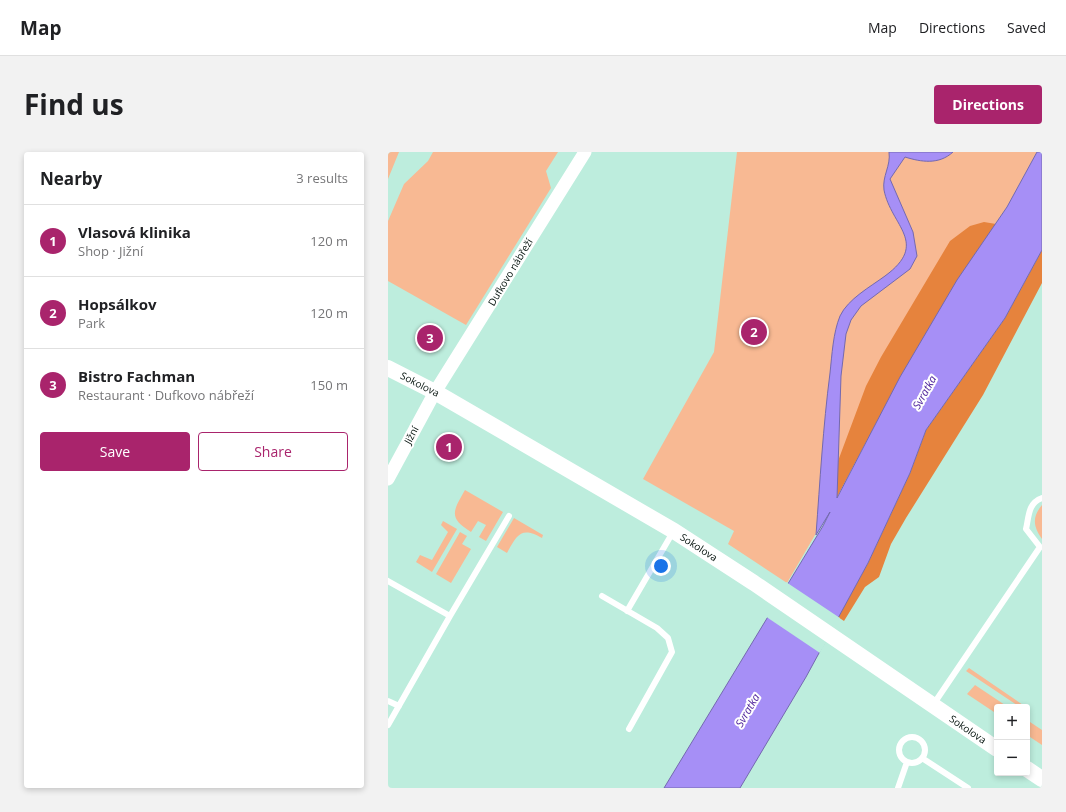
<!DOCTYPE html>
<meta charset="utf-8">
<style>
:root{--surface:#fff;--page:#f2f2f2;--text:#202124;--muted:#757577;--line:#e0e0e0;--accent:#a9246c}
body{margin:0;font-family:"Open Sans",sans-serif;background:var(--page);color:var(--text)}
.controls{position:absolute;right:12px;bottom:12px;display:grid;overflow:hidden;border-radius:4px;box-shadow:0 2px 6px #0003}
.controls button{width:36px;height:36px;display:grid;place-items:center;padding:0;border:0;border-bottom:1px solid var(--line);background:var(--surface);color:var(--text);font:20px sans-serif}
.you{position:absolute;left:273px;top:414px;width:14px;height:14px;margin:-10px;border:3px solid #fff;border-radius:50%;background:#1a73e8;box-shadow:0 0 0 6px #1a73e833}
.badge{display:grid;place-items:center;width:26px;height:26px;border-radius:50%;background:var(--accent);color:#fff;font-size:13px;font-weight:700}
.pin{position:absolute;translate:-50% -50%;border:2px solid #fff;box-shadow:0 1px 4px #0006}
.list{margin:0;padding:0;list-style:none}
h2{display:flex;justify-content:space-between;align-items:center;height:52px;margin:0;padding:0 16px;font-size:17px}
h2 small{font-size:13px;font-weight:400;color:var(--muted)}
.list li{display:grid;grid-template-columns:26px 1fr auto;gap:12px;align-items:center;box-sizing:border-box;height:72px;padding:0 16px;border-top:1px solid var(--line)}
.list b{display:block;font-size:15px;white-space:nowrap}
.list p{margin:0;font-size:13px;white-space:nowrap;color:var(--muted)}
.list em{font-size:13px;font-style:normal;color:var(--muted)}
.actions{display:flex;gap:8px;padding:12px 16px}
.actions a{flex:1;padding:9px 0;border:1px solid var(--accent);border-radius:4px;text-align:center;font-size:14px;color:var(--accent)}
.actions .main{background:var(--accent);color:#fff}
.map{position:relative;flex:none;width:654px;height:636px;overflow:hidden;border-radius:4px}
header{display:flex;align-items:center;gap:24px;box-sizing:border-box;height:56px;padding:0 20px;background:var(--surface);border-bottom:1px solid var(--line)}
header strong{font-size:19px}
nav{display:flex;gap:22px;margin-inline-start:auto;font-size:14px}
.intro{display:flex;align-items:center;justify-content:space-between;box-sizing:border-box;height:96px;padding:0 24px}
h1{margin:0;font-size:28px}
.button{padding:10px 18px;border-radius:4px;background:var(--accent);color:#fff;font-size:14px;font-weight:700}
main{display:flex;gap:24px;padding:0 24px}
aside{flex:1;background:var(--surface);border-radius:4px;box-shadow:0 2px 6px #0003}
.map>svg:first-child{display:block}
</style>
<header>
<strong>Map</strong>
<nav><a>Map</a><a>Directions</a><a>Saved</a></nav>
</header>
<div class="intro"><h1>Find us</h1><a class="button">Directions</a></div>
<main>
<aside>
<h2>Nearby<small>3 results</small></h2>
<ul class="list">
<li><span class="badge">1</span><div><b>Vlasová klinika</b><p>Shop · Jižní</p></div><em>120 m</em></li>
<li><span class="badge">2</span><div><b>Hopsálkov</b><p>Park</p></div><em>120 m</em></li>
<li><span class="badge">3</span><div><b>Bistro Fachman</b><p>Restaurant · Dufkovo nábřeží</p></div><em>150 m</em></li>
</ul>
<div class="actions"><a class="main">Save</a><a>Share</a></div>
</aside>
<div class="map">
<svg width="654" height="636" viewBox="0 0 654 636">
<rect width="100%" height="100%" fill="#bdeddd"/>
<path fill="#f8b993" d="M 0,0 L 11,0 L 0,27 Z
M 45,0 L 170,0 L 158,19 L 163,36 L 78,173 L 0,129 L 0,69 L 16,32 L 40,9 Z
M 349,0 L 649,0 L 619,55 L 569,128 L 512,225 L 448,347 L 399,431 L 340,392 L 346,379 L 255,327 L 326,200 Z
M 77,338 L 115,360 L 98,389 L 91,385 L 98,373 L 90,369 L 83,380 C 60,366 65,359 77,338 Z
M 654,353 L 654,387 C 645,374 644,365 654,353 Z
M 126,366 L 155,383 L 154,386 C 133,374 129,383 119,401 L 109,395 Z
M 55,369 L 69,377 L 44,420 L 28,410 L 32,403 L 44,408 L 60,380 L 53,373 Z
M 72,380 L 79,384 L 74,392 L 83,397 L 63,431 L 48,422 Z
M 581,516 L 638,555 L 632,555 L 578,519 Z
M 587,533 L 620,555 L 609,555 L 609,562 L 579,542 Z
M 639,568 L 654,578 L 654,593 L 639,583 Z"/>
<path fill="#e6833d" d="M 596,70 L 608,72 C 547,161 498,252 448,347 L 450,309 L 478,234 L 493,205 L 562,89 L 582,74 Z
M 654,98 L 654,131 L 595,243 L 518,366 L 503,392 L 491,425 L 477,435 L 456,469 L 450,465 L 480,411 L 522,321 L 538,278 L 617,166 Z"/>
<path fill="#a68ff6" stroke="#7469af" d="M 501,0 L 565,0 C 551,13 533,10 517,5 L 502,27 L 525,80 L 529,104 L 522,117 L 473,154 L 463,168 L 458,182 L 453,224 L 449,346 L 512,225 L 569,128 L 619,55 L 649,0 L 654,0 L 654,98 L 617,166 L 538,278 L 522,321 L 480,411 L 418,525 L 352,636 L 276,636 L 435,374 L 442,360 L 428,383 C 432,329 435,275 442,221 C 444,203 445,181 452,164 C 460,147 482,135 497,124 C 542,91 503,74 496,38 C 494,24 503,14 501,0 Z"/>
<path fill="#bdeddd" d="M 398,430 L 452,466 L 432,501 L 377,464 Z"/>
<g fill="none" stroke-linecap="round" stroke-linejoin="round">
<path stroke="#fff" stroke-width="6" d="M 0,429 L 62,464 L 0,573
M 214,444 L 269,476 L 280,486 L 284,500 L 241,577
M 239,459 L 285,380
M 62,464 L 121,364
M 0,549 L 11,554
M 545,553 L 652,395 L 638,377 C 641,364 640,351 654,346
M511 598a13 13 0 1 1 26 0a13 13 0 1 1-26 0Z
M 534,606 L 580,636
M 510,636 L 519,610"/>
<path stroke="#fff" stroke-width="13" d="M 0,327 L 47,240 L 197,0"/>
<path stroke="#fff" stroke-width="16" d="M 0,216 L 47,240 L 286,379 L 366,431 L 609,597
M 639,617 L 654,627"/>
</g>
<g text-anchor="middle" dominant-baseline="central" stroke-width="4" stroke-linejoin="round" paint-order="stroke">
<g font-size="10" fill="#010f0a" stroke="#fff">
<text transform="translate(122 120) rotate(-59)">Dufkovo nábřeží</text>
<text transform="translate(32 232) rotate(27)">Sokolova</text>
<text transform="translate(23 283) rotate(-62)">Jižní</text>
<text transform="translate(311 395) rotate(33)">Sokolova</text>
<text transform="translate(580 577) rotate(34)">Sokolova</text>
</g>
<g font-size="11" font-style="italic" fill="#50269c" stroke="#fff">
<text transform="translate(536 240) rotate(-61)">Svratka</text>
<text transform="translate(359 558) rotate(-60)">Svratka</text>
</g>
</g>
</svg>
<div class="controls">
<button>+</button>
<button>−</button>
</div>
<div class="you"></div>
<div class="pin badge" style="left:61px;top:295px">1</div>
<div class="pin badge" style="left:366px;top:180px">2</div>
<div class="pin badge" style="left:42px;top:186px">3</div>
</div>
</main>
